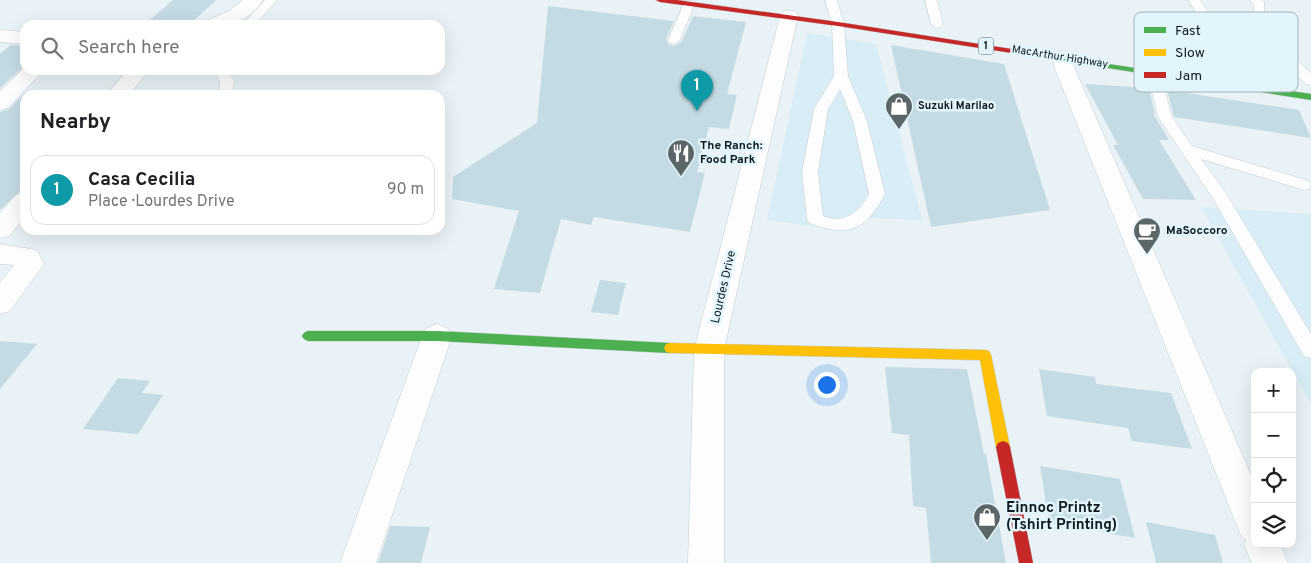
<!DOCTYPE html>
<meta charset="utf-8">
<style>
:root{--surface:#fff;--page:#f6f6f6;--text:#202124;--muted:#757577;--line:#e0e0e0;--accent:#5b6669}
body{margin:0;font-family:Overpass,sans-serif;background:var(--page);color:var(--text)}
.controls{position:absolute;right:15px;bottom:15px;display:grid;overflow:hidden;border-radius:10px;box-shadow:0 5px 20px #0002}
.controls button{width:45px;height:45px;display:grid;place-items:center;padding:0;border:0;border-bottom:1px solid var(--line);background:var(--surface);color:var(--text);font:25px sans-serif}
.you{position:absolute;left:826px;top:384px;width:18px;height:18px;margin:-12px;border:4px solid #fff;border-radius:50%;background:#1a73e8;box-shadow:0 0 0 8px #1a73e833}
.badge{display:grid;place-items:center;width:32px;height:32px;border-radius:50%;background:var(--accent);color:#fff;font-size:16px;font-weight:700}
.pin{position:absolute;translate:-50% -41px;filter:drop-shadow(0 1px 2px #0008)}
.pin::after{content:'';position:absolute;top:26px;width:18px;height:15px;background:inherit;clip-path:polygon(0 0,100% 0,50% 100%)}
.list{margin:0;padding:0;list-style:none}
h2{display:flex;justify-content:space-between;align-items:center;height:65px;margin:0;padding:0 20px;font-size:21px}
h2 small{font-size:16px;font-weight:400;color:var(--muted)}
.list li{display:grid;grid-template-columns:32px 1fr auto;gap:15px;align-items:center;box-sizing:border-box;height:70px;margin:0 10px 10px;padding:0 10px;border:1px solid var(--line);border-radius:15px}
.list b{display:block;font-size:19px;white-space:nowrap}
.list p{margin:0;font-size:16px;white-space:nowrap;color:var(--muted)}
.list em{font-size:16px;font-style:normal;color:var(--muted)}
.icon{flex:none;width:28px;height:28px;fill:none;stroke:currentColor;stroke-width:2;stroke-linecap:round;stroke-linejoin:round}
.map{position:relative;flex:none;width:1311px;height:563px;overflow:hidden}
.search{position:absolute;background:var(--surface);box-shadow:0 5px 20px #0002;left:20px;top:20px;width:425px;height:55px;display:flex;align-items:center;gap:12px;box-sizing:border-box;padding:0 18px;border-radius:15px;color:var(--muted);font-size:19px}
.panel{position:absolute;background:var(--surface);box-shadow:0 5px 20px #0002;left:20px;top:90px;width:425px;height:145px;border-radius:15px}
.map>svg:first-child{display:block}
</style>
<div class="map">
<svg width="1311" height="563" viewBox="0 0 1311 563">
<rect width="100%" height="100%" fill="#e9f2f6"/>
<path fill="#d8edf5" d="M 807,33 L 876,44 L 922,220 L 869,218 L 851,231 L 767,220 Z
M 1201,207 L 1311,214 L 1311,404 Z"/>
<path fill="#c5dbe3" d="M 173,0 L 216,0 L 189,25 L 144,25 Z
M 548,6 L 674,21 L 666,39 L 668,44 L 674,46 L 682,41 L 693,16 L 746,22 L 727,94 L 737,95 L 729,129 L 709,127 L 697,172 L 705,173 L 690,232 L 594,217 L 591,225 L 561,219 L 540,293 L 494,289 L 519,211 L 452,199 L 453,177 L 537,123 Z
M 11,45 L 25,46 L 25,65 L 0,88 L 0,54 Z
M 891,45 L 1004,64 L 1050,210 L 931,227 Z
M 1085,84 L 1149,88 L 1155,114 L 1153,113 L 1169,140 L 1159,140 L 1196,200 L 1143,199 L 1113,145 L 1118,145 Z
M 1167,90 L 1299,110 L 1311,138 L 1174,117 Z
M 25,93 L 25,186 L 0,210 L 0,112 L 9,109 Z
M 600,280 L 626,283 L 618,315 L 591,312 Z
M 0,341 L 37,344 L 0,389 Z
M 885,367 L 967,369 L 984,454 L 986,454 L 1006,563 L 931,563 L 926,508 L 913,506 L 909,435 L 892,433 Z
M 1039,369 L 1095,377 L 1096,384 L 1171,393 L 1192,449 L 1132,441 L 1128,428 L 1047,416 Z
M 118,378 L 150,381 L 142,393 L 163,395 L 138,434 L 83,429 Z
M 1040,466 L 1120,479 L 1135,538 L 1049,523 Z
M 1146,522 L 1215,535 L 1223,563 L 1156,563 Z
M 390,526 L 430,527 L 421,563 L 378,563 Z"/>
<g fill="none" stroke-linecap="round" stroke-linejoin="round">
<g stroke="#c4cdd1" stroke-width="1">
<path id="lane" d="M 265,0 L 277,0 L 255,25 L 242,25 Z
M 825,0 L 837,0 L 844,24 L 848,76 L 867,121 L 885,194 C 866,230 848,238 809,223 L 807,219 L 802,172 L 814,109 L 834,76 L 832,24 ZM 840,89 L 853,121 L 869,194 C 859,213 844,224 823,216 L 818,172 L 828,109 Z
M 925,0 L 937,0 L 943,24 L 941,27 L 937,28 L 931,24 Z
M 1188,0 L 1200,0 L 1247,68 L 1250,87 L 1248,90 L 1243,91 L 1236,87 L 1233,68 Z
M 1250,0 L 1262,0 L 1264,2 L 1265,31 L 1311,73 L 1311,85 L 1306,84 L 1255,35 L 1253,32 L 1254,5 Z
M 685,1 L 693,1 L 695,3 L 680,40 L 674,44 L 670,43 L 668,40 Z
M 1149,51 L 1155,55 L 1172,117 L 1192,146 L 1309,181 L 1311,184 L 1309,189 L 1304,190 L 1201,159 L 1224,190 L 1311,334 L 1311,358 L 1304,356 L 1212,197 L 1158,117 L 1143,55 Z
M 213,70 L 227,70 L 234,81 L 233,95 L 219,95 L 220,81 Z"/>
</g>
<g stroke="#c4cdd1" stroke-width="1">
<path id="street" d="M 243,0 L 263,0 C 248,23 229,25 203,25 L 206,21 L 229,11 Z
M 789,10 L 796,12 L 798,16 L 724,350 L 724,563 L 688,563 L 694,350 L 780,16 L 782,12 Z
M 0,30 L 25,32 L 25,44 L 0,42 Z
M 1062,51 L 1069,53 L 1075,69 L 1255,484 L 1255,544 L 1280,544 L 1288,563 L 1252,563 L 1244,544 L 1246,540 L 1242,538 L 1237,526 L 1055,69 L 1052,57 L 1055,53 Z
M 25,67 L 25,70 L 44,70 L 8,108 L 0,110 L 0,91 Z
M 128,70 L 149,70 L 129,95 L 106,95 Z
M 25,192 L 25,217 L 9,236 L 0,238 L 0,213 L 16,195 Z
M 0,244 L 37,250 L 44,264 L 10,311 L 0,314 L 0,283 L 14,265 L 0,264 Z
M 437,324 L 447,328 L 452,336 L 376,563 L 340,563 L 422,336 L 427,328 Z"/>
</g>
<g stroke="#c4cdd1" stroke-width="1">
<path id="fast" d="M 1054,56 L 1311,94 L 1311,100 L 1057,60 L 1054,60 Z
M 308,331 L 437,331 L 670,343 L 674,344 L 676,348 L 674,352 L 670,353 L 437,341 L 308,341 L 304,339 L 302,336 L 304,333 Z"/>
</g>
<g stroke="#c4cdd1" stroke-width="1">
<path id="slow" d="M 670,343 L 985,350 L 989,351 L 991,355 L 1010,447 L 1008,451 L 1003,453 L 998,451 L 996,447 L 980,360 L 670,353 L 666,352 L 664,348 L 666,344 Z"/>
</g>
<g stroke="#c4cdd1" stroke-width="1">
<path id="jam" d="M 656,0 L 677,0 L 838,22 L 1057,56 L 1061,58 L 1057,60 L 838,26 L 660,2 Z
M 1003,441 L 1008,443 L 1010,447 L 1033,563 L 1019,563 L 996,447 L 998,443 Z"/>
</g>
<use href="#lane" fill="#fcfdfe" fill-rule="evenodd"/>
<use href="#street" fill="#fcfdfe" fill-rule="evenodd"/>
<use href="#fast" fill="#4caf50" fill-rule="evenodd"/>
<use href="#slow" fill="#ffc107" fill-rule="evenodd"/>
<use href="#jam" fill="#c62828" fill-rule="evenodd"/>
</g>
<defs>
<g id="shop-pin" transform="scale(1.4375)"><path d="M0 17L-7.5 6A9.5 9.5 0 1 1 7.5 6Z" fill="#5b6669" stroke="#e3f5fc"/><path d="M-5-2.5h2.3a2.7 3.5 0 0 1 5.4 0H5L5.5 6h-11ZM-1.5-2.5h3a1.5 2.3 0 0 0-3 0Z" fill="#fff"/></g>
<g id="restaurant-pin" transform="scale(1.4375)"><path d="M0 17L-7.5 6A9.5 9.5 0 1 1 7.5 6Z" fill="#5b6669" stroke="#e3f5fc"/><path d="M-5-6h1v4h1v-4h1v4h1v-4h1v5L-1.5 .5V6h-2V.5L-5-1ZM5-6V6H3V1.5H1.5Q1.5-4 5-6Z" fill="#fff"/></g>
<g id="cafe-pin" transform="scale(1.4375)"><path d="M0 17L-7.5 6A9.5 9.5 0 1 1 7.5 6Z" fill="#5b6669" stroke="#e3f5fc"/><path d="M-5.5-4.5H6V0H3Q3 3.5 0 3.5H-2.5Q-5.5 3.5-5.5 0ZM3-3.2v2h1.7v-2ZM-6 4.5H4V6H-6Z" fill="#fff"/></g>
</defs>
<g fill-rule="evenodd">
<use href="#shop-pin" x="899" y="106"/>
<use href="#restaurant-pin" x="681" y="153"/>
<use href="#cafe-pin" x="1147" y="231"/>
<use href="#shop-pin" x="987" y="517"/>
</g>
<g text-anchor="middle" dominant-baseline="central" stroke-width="5" stroke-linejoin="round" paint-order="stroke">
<rect fill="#e3f5fc" stroke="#4e5c60" stroke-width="1" x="978.5" y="37.5" width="15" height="17" rx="4"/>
<g font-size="11" font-weight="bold" fill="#0e1a1d">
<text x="986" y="46">1</text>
</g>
<g font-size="11" fill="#0e1a1d" stroke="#e3f5fc">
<text transform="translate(1060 57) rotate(9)">MacArthur Highway</text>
</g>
<g font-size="11" font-weight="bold" fill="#0e1a1d" stroke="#e3f5fc" text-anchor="start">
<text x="918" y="106">Suzuki Marilao</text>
</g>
<g font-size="12" font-weight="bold" fill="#0e1a1d" stroke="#e3f5fc" text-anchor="start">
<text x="700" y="146">The Ranch:<tspan x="700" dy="14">Food Park</tspan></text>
<text x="1166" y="231">MaSoccoro</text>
</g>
<g font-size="12" fill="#0e1a1d" stroke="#e3f5fc">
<text transform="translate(724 287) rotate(-77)">Lourdes Drive</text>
</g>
<g font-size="15" font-weight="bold" fill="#0e1a1d" stroke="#e3f5fc" text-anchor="start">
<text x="1006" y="508">Einnoc Printz<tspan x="1006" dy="17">(Tshirt Printing)</tspan></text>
</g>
</g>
<rect x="1134" y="12" width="164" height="80" rx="8" fill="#e3f5fc" stroke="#a3b3b9" stroke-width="1"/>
<rect x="1144" y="27" width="22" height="6" fill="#4caf50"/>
<rect x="1144" y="49" width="22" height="7" fill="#ffc107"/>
<rect x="1144" y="72" width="22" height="6" fill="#c62828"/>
<g font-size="14" fill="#0e1a1d">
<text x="1175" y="35">Fast</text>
<text x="1175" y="57">Slow</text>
<text x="1175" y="80">Jam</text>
</g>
</svg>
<div class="controls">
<button>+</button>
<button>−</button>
<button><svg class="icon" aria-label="locate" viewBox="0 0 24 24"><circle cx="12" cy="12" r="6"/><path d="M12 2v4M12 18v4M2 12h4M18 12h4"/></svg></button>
<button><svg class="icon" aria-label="layers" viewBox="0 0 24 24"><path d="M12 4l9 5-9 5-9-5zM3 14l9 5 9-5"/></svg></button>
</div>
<div class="you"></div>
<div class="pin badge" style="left:697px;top:111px;background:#0f9aa8">1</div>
<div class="search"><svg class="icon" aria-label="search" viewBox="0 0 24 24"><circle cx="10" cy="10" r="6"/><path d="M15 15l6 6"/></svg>Search here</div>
<section class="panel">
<h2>Nearby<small></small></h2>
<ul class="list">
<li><span class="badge" style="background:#0f9aa8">1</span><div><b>Casa Cecilia</b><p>Place · Lourdes Drive</p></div><em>90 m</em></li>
</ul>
</section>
</div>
